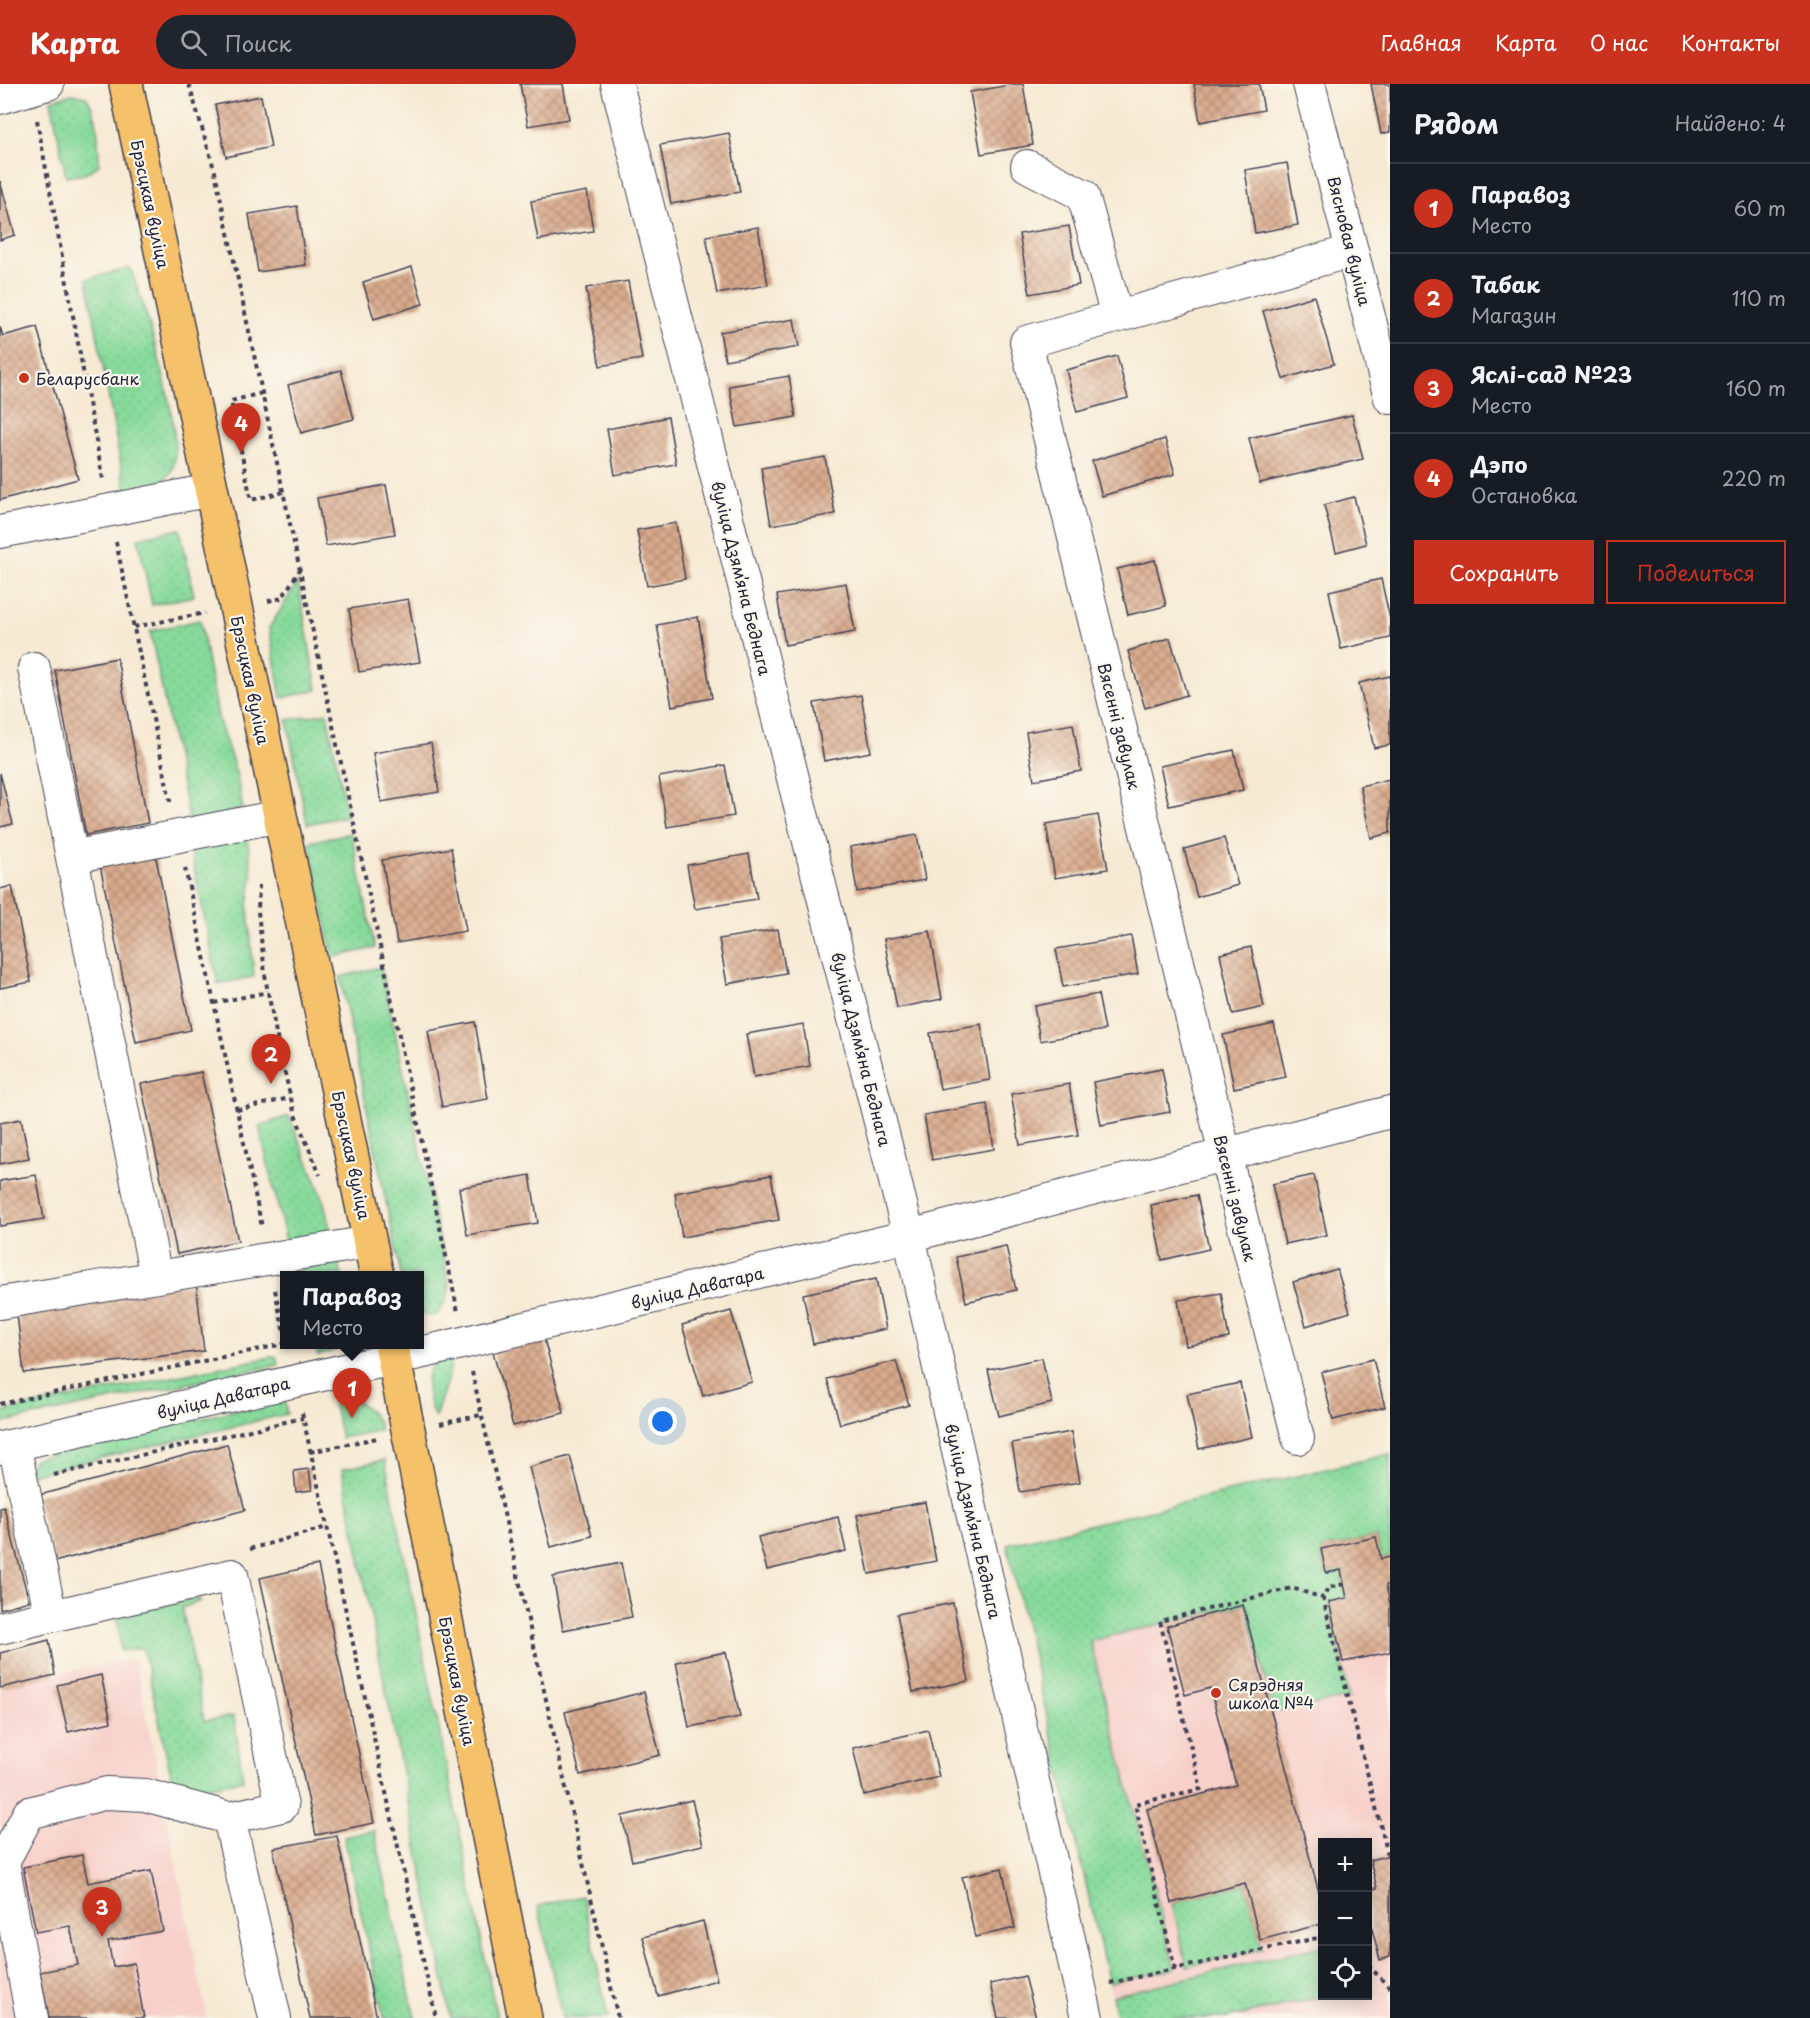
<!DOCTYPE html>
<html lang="ru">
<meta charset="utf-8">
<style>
:root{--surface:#171b24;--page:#20242c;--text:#f1f3f6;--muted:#9ea1a6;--line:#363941;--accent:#c8321e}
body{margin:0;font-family:"Playpen Sans",sans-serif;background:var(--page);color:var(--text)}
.controls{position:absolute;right:18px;bottom:18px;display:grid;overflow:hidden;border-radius:0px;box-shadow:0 3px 15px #0003}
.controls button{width:54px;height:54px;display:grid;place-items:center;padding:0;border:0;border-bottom:2px solid var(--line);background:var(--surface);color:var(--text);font:30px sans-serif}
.you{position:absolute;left:663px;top:1338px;width:21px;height:21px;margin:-15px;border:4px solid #fff;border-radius:50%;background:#1a73e8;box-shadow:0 0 0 9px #1a73e833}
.badge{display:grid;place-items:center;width:39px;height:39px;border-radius:50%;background:var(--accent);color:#fff;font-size:20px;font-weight:700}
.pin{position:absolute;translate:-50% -50px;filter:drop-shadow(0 2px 3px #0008)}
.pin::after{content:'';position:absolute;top:32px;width:21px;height:18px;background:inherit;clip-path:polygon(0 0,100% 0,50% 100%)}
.popup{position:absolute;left:280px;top:1187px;width:144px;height:78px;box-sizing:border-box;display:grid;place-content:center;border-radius:0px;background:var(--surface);filter:drop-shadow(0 2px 4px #0005);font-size:20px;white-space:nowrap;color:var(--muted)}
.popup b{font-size:22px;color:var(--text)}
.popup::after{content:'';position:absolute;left:50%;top:100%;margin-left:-12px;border:12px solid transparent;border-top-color:var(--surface)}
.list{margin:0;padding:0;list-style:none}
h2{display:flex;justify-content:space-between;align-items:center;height:78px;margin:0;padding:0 24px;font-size:26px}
h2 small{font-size:20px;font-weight:400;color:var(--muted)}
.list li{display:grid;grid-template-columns:39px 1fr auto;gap:18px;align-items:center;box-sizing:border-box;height:90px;padding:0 24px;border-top:2px solid var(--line)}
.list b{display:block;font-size:22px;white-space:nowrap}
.list p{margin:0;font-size:20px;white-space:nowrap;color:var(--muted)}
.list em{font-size:20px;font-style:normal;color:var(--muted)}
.actions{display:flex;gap:12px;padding:18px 24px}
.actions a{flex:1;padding:14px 0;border:2px solid var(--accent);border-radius:0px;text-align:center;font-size:21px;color:var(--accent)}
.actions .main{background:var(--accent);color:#fff}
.icon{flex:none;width:33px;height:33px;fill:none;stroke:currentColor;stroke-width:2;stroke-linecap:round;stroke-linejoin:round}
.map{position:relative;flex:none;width:1390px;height:1934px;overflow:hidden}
header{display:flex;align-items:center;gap:36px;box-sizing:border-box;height:84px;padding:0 30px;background:var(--accent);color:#fff}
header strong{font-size:28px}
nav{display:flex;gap:33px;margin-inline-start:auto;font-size:21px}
.search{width:420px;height:54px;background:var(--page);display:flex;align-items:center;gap:15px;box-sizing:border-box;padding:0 21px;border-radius:33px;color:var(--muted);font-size:22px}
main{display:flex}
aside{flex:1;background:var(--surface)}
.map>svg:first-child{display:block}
</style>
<header>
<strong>Карта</strong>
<div class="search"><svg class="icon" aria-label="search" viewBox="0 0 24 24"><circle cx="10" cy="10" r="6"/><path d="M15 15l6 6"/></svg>Поиск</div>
<nav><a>Главная</a><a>Карта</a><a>О нас</a><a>Контакты</a></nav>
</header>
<main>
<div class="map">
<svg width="1390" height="1934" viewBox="0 0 1390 1934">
<defs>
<pattern id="grass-dots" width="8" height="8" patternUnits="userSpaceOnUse" patternTransform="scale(1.5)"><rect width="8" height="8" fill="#87da9b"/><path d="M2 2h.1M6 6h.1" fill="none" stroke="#74bb86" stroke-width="1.8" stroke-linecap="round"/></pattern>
<pattern id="building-cross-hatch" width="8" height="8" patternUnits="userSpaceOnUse" patternTransform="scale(1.5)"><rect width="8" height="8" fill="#daab8d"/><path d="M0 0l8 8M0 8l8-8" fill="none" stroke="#b08b74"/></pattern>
</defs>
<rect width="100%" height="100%" fill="#fbf7ec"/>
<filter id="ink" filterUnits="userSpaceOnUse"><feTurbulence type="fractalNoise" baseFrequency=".0167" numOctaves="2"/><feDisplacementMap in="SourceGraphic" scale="12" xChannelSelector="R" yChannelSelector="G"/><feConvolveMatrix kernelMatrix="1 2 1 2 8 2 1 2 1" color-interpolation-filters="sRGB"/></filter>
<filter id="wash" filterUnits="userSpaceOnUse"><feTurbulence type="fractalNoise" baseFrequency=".008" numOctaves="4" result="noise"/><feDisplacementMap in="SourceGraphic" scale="24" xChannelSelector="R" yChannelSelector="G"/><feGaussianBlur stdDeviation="1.35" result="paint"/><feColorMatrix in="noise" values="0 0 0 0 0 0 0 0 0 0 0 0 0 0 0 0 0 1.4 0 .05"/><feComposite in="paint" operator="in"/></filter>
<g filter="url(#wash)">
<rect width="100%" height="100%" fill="#f6ead4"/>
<path fill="#f7d0ca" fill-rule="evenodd" d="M 1390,1370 L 1390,1934 L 1117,1934 L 1007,1460 ZM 1322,1758 L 1368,1758 L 1368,1912 L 1322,1912 Z
M 135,1575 L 207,1934 L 0,1934 L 0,1604 L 38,1594 Z"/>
<path fill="url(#grass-dots)" stroke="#547e6b" stroke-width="1.5" d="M 72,10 L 86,13 C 100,31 98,59 99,81 L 85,90 L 66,93 L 51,16 Z
M 130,184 C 144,219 187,354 172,386 C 164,403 143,408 127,414 L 87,195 Z
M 180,445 L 194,512 L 152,521 L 138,454 Z
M 298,498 L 317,606 L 281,614 L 269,544 Z
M 200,536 L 219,637 L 236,688 L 243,725 L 190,740 L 150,547 Z
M 327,629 L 347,732 L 307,740 L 287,636 Z
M 351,749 L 375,864 L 333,873 L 309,758 Z
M 247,751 L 252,792 L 248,822 L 254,893 L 218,900 L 190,764 Z
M 381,883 L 450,1204 L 445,1218 L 437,1231 L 426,1231 L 420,1228 L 419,1192 L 401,1191 L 340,893 Z
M 289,1032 L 323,1114 L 332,1154 L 287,1161 L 259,1042 Z
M 337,1175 L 342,1191 L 299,1191 L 297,1185 Z
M 315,1261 L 315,1260 L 343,1261 L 338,1265 L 318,1272 Z
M 452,1271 L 449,1291 L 435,1333 C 429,1324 425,1301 428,1290 C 429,1285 435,1278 438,1273 Z
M 276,1272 L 278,1281 L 0,1339 L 0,1328 Z
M 284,1314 L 287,1330 L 29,1391 L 29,1384 L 34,1375 Z
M 343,1314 C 361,1315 370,1326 379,1340 L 379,1347 L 341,1354 L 333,1317 Z
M 1390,1370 L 1390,1473 L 1381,1475 L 1376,1453 L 1321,1465 L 1326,1489 L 1341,1486 L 1347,1514 L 1329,1518 L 1349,1614 L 1274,1628 L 1246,1520 L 1090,1557 L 1175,1885 L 1109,1899 L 1007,1460 Z
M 385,1376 L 497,1934 L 451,1934 L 342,1385 Z
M 196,1514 L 201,1517 L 182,1524 L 204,1637 L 234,1632 L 243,1696 L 175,1709 L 143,1564 L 121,1567 L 117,1533 Z
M 374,1746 L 415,1934 L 384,1934 L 344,1753 Z
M 1245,1799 L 1263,1865 L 1187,1882 L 1172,1819 Z
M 583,1812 L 608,1934 L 562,1934 L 538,1822 Z
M 1322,1862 L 1322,1912 L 1327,1912 L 1227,1934 L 1117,1934 L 1112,1912 Z"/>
<g id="blocks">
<path fill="url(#building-cross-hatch)" d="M 520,0 L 563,0 L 569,35 L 528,42 Z
M 1015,0 L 1023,0 L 1033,61 L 981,70 L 970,8 Z
M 1194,0 L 1259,0 L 1264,26 L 1200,38 Z
M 1371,0 L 1390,0 L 1390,48 L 1381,50 Z
M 261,12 L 271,63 L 226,73 L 215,21 Z
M 729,49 L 740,108 L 671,120 L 660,61 Z
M 1287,79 L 1298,141 L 1255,149 L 1245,86 Z
M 0,97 L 15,151 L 0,156 Z
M 587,107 L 593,147 L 538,156 L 531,117 Z
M 297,122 L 306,181 L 258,188 L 249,130 Z
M 1069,142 L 1079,201 L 1030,210 L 1019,150 Z
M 758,143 L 768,201 L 717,210 L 706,152 Z
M 412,183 L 423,220 L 374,235 L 363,198 Z
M 628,197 L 642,275 L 600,282 L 586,204 Z
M 1314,212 L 1334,280 L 1283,295 L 1263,227 Z
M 794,235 L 799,263 L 725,276 L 720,248 Z
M 0,243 L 3,252 L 37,243 L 78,395 L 0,416 Z
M 1117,272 L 1128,314 L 1077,328 L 1066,286 Z
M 341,286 L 354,335 L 301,349 L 288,301 Z
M 789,292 L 796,333 L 737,343 L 729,302 Z
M 1352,331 L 1363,375 L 1260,399 L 1249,354 Z
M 668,333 L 676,380 L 615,391 L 607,345 Z
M 1165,355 L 1175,390 L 1102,412 L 1092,377 Z
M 825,373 L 835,430 L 771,441 L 761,384 Z
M 386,401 L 395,450 L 326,462 L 317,414 Z
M 1354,413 L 1366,460 L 1336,468 L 1324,421 Z
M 676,439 L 685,495 L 647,502 L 637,446 Z
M 1155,476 L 1166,522 L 1128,531 L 1117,485 Z
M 1381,495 L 1390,535 L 1390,554 L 1341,565 L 1329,507 Z
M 846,499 L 855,548 L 785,561 L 777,511 Z
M 408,515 L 420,578 L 359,588 L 349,525 Z
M 698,533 L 712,614 L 672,622 L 657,541 Z
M 1170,554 L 1187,611 L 1145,624 L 1128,567 Z
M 117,574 L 148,739 L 86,751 L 55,586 Z
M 1390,592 L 1390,661 L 1374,664 L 1359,599 Z
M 861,611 L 871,668 L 824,677 L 814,619 Z
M 1073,640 L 1081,687 L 1034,696 L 1026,648 Z
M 431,659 L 439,708 L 381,718 L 373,669 Z
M 1234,666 L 1243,706 L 1169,722 L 1160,682 Z
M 725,681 L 734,732 L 667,743 L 659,693 Z
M 0,689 L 13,740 L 0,743 Z
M 1390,695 L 1390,749 L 1371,754 L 1360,702 Z
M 1098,731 L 1108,785 L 1055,794 L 1046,740 Z
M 917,751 L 925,796 L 857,808 L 850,763 Z
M 1224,754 L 1238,801 L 1197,813 L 1184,765 Z
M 451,764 L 466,847 L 397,859 L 382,776 Z
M 155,769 L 191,946 L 136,958 L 100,781 Z
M 749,770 L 757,815 L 695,825 L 687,781 Z
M 12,802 L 31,898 L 0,904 L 0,805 Z
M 778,845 L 786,889 L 727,900 L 719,855 Z
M 930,847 L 942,915 L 897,924 L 884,855 Z
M 1131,852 L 1138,890 L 1063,903 L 1056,865 Z
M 1251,863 L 1264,923 L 1233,930 L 1220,870 Z
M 1098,910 L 1105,946 L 1040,957 L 1034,922 Z
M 475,938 L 488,1015 L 442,1023 L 428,947 Z
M 803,940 L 810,982 L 754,993 L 746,950 Z
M 981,940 L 990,996 L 940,1005 L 930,949 Z
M 1274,940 L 1286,993 L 1234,1004 L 1223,951 Z
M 1162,985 L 1170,1028 L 1101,1041 L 1093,998 Z
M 201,988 L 238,1157 L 177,1170 L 141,1000 Z
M 1069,1000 L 1078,1051 L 1020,1061 L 1011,1010 Z
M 987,1020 L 994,1065 L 932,1076 L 924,1031 Z
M 21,1035 L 29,1074 L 0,1080 L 0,1039 Z
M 36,1091 L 44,1135 L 0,1142 L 0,1097 Z
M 530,1091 L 538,1139 L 467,1151 L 459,1104 Z
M 771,1091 L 779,1136 L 682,1153 L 675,1109 Z
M 1314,1091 L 1327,1151 L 1285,1160 L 1272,1100 Z
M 1197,1111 L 1209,1165 L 1162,1176 L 1151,1121 Z
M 1006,1162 L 1016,1206 L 966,1218 L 956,1173 Z
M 1337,1185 L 1350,1228 L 1306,1242 L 1293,1198 Z
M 876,1195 L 886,1245 L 813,1260 L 803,1210 Z
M 196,1199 L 204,1267 L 24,1289 L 16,1222 Z
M 1221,1209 L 1229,1254 L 1186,1262 L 1178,1216 Z
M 731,1227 L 752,1298 L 703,1312 L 682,1241 Z
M 544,1255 L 564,1329 L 513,1342 L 493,1268 Z
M 1042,1274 L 1052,1319 L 999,1332 L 988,1286 Z
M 1373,1275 L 1385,1323 L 1333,1336 L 1321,1288 Z
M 896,1277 L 909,1321 L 840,1340 L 827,1295 Z
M 1240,1299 L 1252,1353 L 1199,1365 L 1187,1310 Z
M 1071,1348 L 1080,1398 L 1020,1408 L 1012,1359 Z
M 227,1360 L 245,1426 L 54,1478 L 36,1412 Z
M 570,1372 L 592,1452 L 551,1463 L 529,1383 Z
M 309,1385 L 312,1406 L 296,1408 L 294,1387 Z
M 925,1418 L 936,1477 L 869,1490 L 857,1431 Z
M 4,1423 L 29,1517 L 0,1525 L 0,1424 Z
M 838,1433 L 846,1467 L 767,1486 L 758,1453 Z
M 1376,1453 L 1381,1475 L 1390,1473 L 1390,1500 L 1386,1501 L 1390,1520 L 1390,1568 L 1343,1578 L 1329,1518 L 1347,1514 L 1341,1486 L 1326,1489 L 1321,1465 Z
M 621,1479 L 632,1533 L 563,1546 L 553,1493 Z
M 318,1481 L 374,1739 L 316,1751 L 260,1494 Z
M 953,1519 L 969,1597 L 913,1608 L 897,1530 Z
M 1243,1521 L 1322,1820 L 1322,1840 L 1260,1856 L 1245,1799 L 1172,1819 L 1147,1725 L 1236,1701 L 1210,1604 L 1185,1611 L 1167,1542 Z
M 49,1556 L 55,1591 L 0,1604 L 0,1569 Z
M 726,1568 L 740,1633 L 689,1643 L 676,1578 Z
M 101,1591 L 111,1638 L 68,1648 L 57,1601 Z
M 644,1608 L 660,1671 L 580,1691 L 565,1628 Z
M 928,1646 L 939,1693 L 864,1711 L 853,1664 Z
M 692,1716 L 703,1761 L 632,1777 L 622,1732 Z
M 337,1752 L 377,1934 L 310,1934 L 273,1764 Z
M 82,1771 L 88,1799 L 151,1787 L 163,1847 L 108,1857 L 113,1883 L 134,1879 L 144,1934 L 49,1934 L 40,1888 L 78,1881 L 70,1842 L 36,1848 L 23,1783 Z
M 1390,1771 L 1390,1873 L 1380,1876 L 1368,1829 L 1368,1806 L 1377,1804 L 1370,1776 Z
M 1002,1784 L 1015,1844 L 975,1853 L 962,1793 Z
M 703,1837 L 717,1896 L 658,1912 L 643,1853 Z
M 1025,1892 L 1036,1934 L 998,1934 L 990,1900 Z"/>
</g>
</g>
<g filter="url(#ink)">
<use href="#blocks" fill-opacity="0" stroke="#424052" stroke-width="1.5"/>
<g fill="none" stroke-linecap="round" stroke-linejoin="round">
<g stroke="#424052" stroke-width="34">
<path id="minor" d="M 617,0 L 909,1152 L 1087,1934
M 1309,0 L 1390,314
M 0,14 L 48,0
M 1027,82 L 1083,111 L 1117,232
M 0,448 L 211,406
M 34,584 L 156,1193
M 72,773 L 280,732
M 0,1219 L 370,1158
M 1298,1354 L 1225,1070 L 1026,258 L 1352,167
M 14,1361 L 51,1532 L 232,1491 L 282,1722 L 229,1734 L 145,1711 L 107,1709 L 29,1729 L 3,1778 L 32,1934
M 0,1364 L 437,1265 L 909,1152 L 1390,1028
M 0,1544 L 51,1532
M 229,1734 L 275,1934"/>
</g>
<g stroke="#424052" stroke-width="36">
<path id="major" d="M 126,0 L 377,1192
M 391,1260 L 525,1934"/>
</g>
<path stroke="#424052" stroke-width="4" stroke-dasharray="4.5 4.5" stroke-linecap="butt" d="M 189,0 L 215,88 L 458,1228
M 37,36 L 103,395
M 262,309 L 231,317 L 251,416 L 284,408
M 116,458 L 171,721
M 268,517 L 282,514 L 300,485
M 134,543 L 205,529
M 185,784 L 262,1143
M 259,801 L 258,828 L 266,898 L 280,969 L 295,1031 L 320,1091
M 214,919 L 268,908
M 237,1026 L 290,1014
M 275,1206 L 284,1249
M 472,1288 L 618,1934
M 0,1320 L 284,1260
M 302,1329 L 436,1934
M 440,1340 L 481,1331
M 310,1368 L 377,1354
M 54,1391 L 303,1334
M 250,1465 L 327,1443
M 1344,1500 L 1328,1504 L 1323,1514 L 1388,1771
M 1368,1843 L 1371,1843
M 1368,1881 L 1390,1904
M 1175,1885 L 1135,1720 L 1201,1705 L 1160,1537 L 1292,1504 L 1323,1514
M 1110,1899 L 1322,1853"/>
<use href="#minor" stroke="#fff" stroke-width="32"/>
<use href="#major" stroke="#f5c16b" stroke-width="33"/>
</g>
</g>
<g fill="#c8321e" stroke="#fbf7ec" stroke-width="2">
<circle cx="24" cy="294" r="6"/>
<circle cx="1216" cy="1609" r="6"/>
</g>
<g text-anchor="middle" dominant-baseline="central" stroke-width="4.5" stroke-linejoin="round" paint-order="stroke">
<g font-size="16" fill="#22223b" stroke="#fbf7ec">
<text transform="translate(151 120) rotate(78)">Брэсцкая вуліца</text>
<text transform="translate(1350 157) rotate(76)">Вясновая вуліца</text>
<text transform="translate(742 494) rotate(76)">вуліца Дзямʼяна Беднага</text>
<text transform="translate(251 596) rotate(78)">Брэсцкая вуліца</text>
<text transform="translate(1120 642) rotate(76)">Вясенні завулак</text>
<text transform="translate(862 965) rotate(76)">вуліца Дзямʼяна Беднага</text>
<text transform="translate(352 1071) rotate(78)">Брэсцкая вуліца</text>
<text transform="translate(1236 1114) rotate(76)">Вясенні завулак</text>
<text transform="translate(697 1203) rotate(-13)">вуліца Даватара</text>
<text transform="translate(223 1313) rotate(-13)">вуліца Даватара</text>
<text transform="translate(974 1437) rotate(77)">вуліца Дзямʼяна Беднага</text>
<text transform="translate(458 1597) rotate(79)">Брэсцкая вуліца</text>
</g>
<g font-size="16" fill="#22223b" stroke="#fbf7ec" text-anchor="start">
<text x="36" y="294">Беларусбанк</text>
<text x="1228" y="1600">Сярэдняя<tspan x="1228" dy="18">школа №4</tspan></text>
</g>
</g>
</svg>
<div class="controls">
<button>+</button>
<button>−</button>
<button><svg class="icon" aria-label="locate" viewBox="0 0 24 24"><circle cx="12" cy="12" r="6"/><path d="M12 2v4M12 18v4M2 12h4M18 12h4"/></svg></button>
</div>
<div class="you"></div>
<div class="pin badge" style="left:352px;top:1334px">1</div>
<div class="popup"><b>Паравоз</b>Место</div>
<div class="pin badge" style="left:271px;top:1000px">2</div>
<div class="pin badge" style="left:102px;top:1853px">3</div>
<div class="pin badge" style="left:241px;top:369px">4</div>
</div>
<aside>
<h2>Рядом<small>Найдено: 4</small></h2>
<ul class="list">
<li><span class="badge">1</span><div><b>Паравоз</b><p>Место</p></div><em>60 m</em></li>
<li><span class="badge">2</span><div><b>Табак</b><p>Магазин</p></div><em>110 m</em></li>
<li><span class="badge">3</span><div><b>Яслі-сад №23</b><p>Место</p></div><em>160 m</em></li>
<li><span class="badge">4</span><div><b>Дэпо</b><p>Остановка</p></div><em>220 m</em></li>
</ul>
<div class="actions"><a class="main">Сохранить</a><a>Поделиться</a></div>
</aside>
</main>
